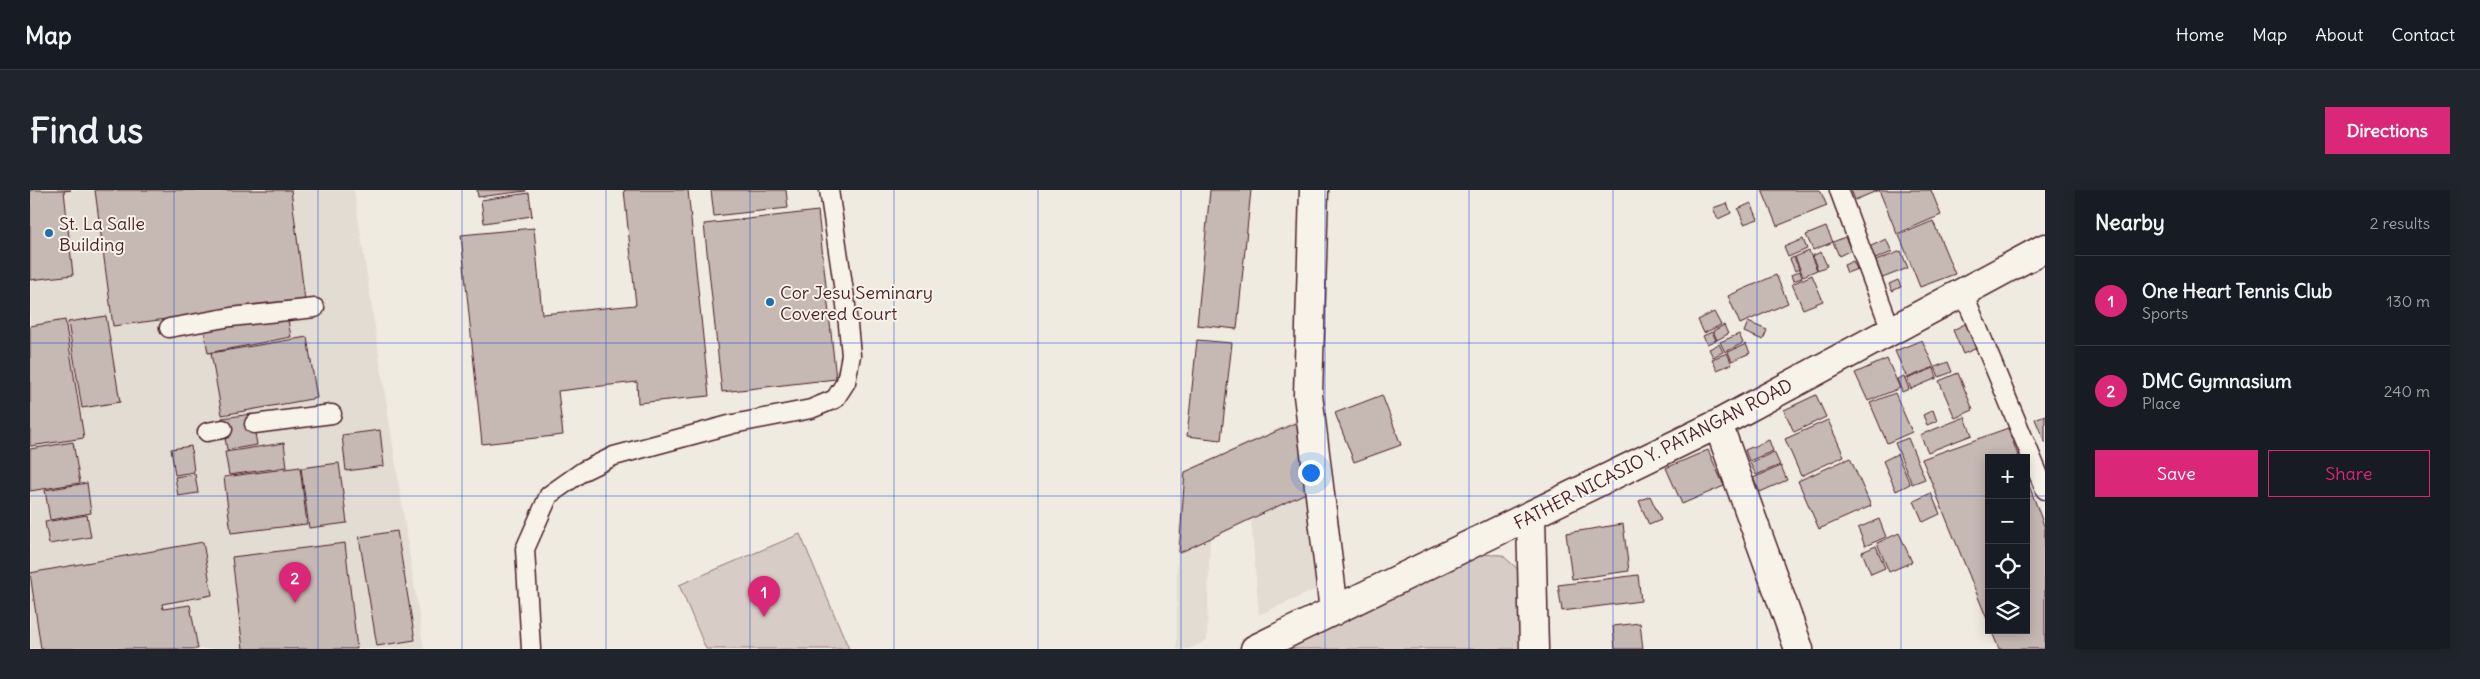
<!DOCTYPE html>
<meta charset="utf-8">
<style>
:root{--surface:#171b24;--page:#20242c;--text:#f1f3f6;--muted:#9ea1a6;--line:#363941;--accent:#db2777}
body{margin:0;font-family:Delius,sans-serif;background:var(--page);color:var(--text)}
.controls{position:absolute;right:15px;bottom:15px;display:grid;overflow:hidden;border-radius:0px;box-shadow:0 2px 12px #0003}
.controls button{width:45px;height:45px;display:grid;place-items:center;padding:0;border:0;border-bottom:1px solid var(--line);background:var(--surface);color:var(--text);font:25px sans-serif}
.you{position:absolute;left:1280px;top:282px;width:18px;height:18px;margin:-12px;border:4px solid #fff;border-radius:50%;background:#1a73e8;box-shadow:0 0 0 8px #1a73e833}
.badge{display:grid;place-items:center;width:32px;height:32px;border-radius:50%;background:var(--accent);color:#fff;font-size:16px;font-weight:700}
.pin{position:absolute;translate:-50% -41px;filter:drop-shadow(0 1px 2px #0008)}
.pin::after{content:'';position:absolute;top:26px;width:18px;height:15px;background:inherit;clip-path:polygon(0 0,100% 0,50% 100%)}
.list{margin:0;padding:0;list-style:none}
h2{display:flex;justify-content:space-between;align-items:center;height:65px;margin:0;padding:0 20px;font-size:21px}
h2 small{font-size:16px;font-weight:400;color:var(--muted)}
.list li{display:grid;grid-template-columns:32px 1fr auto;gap:15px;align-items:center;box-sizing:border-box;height:90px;padding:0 20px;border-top:1px solid var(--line)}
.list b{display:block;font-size:19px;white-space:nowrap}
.list p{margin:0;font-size:16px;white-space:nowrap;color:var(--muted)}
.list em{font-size:16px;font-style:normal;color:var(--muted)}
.actions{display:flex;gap:10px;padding:15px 20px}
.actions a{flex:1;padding:11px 0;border:1px solid var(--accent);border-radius:0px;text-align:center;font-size:18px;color:var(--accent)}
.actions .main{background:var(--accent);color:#fff}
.icon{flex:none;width:28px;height:28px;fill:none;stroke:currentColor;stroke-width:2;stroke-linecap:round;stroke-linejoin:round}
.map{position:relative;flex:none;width:2015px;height:459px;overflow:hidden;border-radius:0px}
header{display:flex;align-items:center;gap:30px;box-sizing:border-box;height:70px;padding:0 25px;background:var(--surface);border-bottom:1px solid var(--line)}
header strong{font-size:24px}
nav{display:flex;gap:28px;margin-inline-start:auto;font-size:18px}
.intro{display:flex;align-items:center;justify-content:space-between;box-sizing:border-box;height:120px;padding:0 30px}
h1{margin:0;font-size:35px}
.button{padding:12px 22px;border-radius:0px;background:var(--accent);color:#fff;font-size:18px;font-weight:700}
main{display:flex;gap:30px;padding:0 30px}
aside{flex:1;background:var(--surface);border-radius:0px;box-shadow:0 2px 12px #0003}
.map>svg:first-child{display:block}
</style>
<header>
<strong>Map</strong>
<nav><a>Home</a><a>Map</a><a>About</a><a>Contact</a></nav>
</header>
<div class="intro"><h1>Find us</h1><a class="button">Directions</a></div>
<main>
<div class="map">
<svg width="2015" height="459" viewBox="0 0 2015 459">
<rect width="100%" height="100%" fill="#f0ebe0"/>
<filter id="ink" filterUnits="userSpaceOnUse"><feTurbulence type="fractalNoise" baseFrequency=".02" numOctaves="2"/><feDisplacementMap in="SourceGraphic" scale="10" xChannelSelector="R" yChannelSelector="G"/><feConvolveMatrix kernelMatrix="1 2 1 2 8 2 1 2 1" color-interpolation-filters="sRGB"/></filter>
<g filter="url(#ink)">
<path fill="#e3dcd2" d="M 0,0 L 324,0 L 394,459 L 0,459 Z
M 1273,227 L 1289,398 L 1229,425 L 1221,330 L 1180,349 L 1177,450 L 1159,459 L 1147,459 L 1147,362 L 1154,282 Z"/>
<path fill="#d8cdc6" stroke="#917678" d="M 770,344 L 819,459 L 676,459 L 649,395 Z
M 1445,364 L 1472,365 L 1490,381 L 1495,459 L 1253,459 Z"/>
<path fill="#c6b8b3" stroke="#4a1f2b" d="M 0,0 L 41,0 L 34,1 L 43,85 L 0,90 Z
M 65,0 L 261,0 L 275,111 L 83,136 Z
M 447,0 L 496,0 L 496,1 L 448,7 Z
M 594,0 L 658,0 L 679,206 L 608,213 L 607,192 L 528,201 L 533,245 L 452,254 L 431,45 L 504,38 L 512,124 L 606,115 Z
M 681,0 L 756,0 L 758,18 L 684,26 Z
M 1180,0 L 1221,0 L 1207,139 L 1167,135 Z
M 1732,0 L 1790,0 L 1797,16 L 1747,36 Z
M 1821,0 L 1849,0 L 1825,10 Z
M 1849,0 L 1901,0 L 1911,25 L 1867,44 Z
M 499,3 L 502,26 L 454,33 L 451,10 Z
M 1697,13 L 1701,23 L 1688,29 L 1683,18 Z
M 1721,13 L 1728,29 L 1714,34 L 1708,19 Z
M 788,21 L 806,189 L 692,202 L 674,34 Z
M 1903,31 L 1925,84 L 1890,97 L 1869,45 Z
M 1796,37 L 1803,52 L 1783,60 L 1776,45 Z
M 1815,47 L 1821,60 L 1809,66 L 1803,52 Z
M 1773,49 L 1777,59 L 1758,67 L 1754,57 Z
M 1856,49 L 1862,62 L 1843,70 L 1837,58 Z
M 1779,61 L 1787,80 L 1773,86 L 1765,67 Z
M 1871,61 L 1878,78 L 1850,89 L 1843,72 Z
M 1791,62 L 1797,76 L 1788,80 L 1782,66 Z
M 1764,67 L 1769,79 L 1765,81 L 1760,69 Z
M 1823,71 L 1827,79 L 1817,83 L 1814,75 Z
M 1770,81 L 1772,88 L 1763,91 L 1761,85 Z
M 1746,85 L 1758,113 L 1710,134 L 1698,106 Z
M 1782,85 L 1793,111 L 1773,119 L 1762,94 Z
M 1868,90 L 1871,97 L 1862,101 L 1859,94 Z
M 1684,122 L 1691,135 L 1674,143 L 1668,130 Z
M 257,124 L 261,147 L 178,163 L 174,139 Z
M 76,126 L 90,212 L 52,218 L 38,132 Z
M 35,130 L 54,248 L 0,256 L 0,136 Z
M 1718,132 L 1737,140 L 1733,150 L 1714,142 Z
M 1937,133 L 1947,158 L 1933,164 L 1923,140 Z
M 1694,135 L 1698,144 L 1687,150 L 1683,141 Z
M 1682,142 L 1686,150 L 1677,154 L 1673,146 Z
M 1709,144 L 1713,153 L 1695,162 L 1690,152 Z
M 277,147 L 287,208 L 192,225 L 181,163 Z
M 1167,150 L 1202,153 L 1191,250 L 1157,246 Z
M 1892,150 L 1904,177 L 1877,188 L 1865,161 Z
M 1689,154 L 1693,162 L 1683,167 L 1679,159 Z
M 1716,154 L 1720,163 L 1702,171 L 1698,162 Z
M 1697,163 L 1702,174 L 1687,180 L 1682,169 Z
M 1857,169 L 1870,198 L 1838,211 L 1825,183 Z
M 1918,172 L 1922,182 L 1909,187 L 1905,177 Z
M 1904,178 L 1907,188 L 1881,199 L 1877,189 Z
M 1928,183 L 1943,220 L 1925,228 L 1909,191 Z
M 1874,186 L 1879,199 L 1872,202 L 1867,189 Z
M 1865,203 L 1882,242 L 1857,253 L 1840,213 Z
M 1352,205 L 1371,255 L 1324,272 L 1305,223 Z
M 1786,205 L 1796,227 L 1764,242 L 1754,220 Z
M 1903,220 L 1907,231 L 1897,235 L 1893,225 Z
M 222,224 L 227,255 L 197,260 L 192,228 Z
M 2015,225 L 2015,253 L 2005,229 Z
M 1935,227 L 1942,245 L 1898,262 L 1890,245 Z
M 1272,230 L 1280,301 L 1149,363 L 1155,282 Z
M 1798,230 L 1814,266 L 1771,286 L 1755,249 Z
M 1978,238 L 1989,268 L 1959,268 L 1959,434 L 1892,269 Z
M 350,240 L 354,276 L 316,281 L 312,245 Z
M 1878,248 L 1895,289 L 1882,294 L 1865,253 Z
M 1739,250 L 1743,261 L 1719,271 L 1715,260 Z
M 43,252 L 50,293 L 0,301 L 0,259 Z
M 254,253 L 257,277 L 199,285 L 195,262 Z
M 161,256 L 164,282 L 145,285 L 141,259 Z
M 1678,260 L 1694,296 L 1652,314 L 1636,278 Z
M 1744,262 L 1750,275 L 1726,285 L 1720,273 Z
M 1867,264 L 1880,294 L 1866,301 L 1853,271 Z
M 1820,268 L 1841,316 L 1789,339 L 1768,291 Z
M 309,273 L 317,333 L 279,338 L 271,278 Z
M 1751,276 L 1757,290 L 1730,302 L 1723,288 Z
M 270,277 L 277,334 L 201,343 L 194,287 Z
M 165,284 L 168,303 L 148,306 L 145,287 Z
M 1996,287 L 2015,338 L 2015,459 L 1969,459 L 1961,440 L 1996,440 Z
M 57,293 L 61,323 L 20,330 L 15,300 Z
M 1901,303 L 1910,324 L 1893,332 L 1884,311 Z
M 1620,306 L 1631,330 L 1619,335 L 1609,311 Z
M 57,325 L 61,347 L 19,354 L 15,332 Z
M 1849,329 L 1856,347 L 1835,356 L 1828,338 Z
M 1593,334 L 1599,381 L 1542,389 L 1536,343 Z
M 367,341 L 385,450 L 347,456 L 329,347 Z
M 1869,343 L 1882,372 L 1859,382 L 1847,353 Z
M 173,352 L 182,405 L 132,414 L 133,419 L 160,415 L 168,459 L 11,459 L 0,383 Z
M 315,353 L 327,459 L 213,459 L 202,367 Z
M 1846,356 L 1855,378 L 1841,384 L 1832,362 Z
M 1608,385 L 1611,411 L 1532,421 L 1528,395 Z
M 1610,433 L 1613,459 L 1585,459 L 1583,436 Z"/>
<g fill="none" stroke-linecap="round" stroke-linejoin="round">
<g stroke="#4a1f2b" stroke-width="21">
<path id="lane" d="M 1809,0 L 1861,140
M 1933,102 L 2015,300
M 139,138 L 201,127 L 285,118
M 224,234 L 302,224
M 177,242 L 193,239
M 501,459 L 495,359 L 519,305 L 553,281 L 584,266 L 703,234 L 781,219 L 805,209 L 816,192 L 821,165 L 816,115 L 799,0"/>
</g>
<g stroke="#4a1f2b" stroke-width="31">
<path id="street" d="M 1284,0 L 1278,205 L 1304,421
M 1688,234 L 1769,459
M 1501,327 L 1504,459
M 1225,459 L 1688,234 L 2015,58"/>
</g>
<use href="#lane" stroke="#f7f3e8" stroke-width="18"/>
<use href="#street" stroke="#f7f3e8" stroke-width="28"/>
</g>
</g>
<path fill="none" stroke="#1d4ed8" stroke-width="1" stroke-opacity="0.55" d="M 144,0 L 144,459M 288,0 L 288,459M 432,0 L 432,459M 576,0 L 576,459M 720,0 L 720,459M 864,0 L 864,459M 1008,0 L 1008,459M 1151,0 L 1151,459M 1295,0 L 1295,459M 1439,0 L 1439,459M 1583,0 L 1583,459M 1727,0 L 1727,459M 1871,0 L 1871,459M 0,153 L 2015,153M 0,306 L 1959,306M 1996,306 L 2015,306"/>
<g fill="#1f6fb2" stroke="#f7f3e8" stroke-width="2">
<circle cx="19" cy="43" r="5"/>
<circle cx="740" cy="112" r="5"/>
</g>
<g text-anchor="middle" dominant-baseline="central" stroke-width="4" stroke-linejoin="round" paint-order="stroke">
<g font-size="18" fill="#4a1f2b" stroke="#f7f3e8" text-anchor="start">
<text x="29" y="33">St. La Salle<tspan x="29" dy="21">Building</tspan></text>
<text x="750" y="102">Cor Jesu Seminary<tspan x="750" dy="21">Covered Court</tspan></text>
</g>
<g font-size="18" fill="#4a1f2b" stroke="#f7f3e8">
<text transform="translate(1623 264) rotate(-27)">FATHER NICASIO Y. PATANGAN ROAD</text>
</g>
</g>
</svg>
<div class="controls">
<button>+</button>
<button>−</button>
<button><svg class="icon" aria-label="locate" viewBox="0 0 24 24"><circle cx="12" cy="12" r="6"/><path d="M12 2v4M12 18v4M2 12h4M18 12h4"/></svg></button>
<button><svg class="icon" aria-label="layers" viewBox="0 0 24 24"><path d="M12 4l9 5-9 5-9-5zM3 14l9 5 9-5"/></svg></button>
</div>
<div class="you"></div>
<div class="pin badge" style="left:734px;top:427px">1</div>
<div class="pin badge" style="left:265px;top:413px">2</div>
</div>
<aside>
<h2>Nearby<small>2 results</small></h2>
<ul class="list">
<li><span class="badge">1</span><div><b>One Heart Tennis Club</b><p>Sports</p></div><em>130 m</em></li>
<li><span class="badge">2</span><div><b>DMC Gymnasium</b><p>Place</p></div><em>240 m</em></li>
</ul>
<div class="actions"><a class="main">Save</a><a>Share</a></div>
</aside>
</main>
